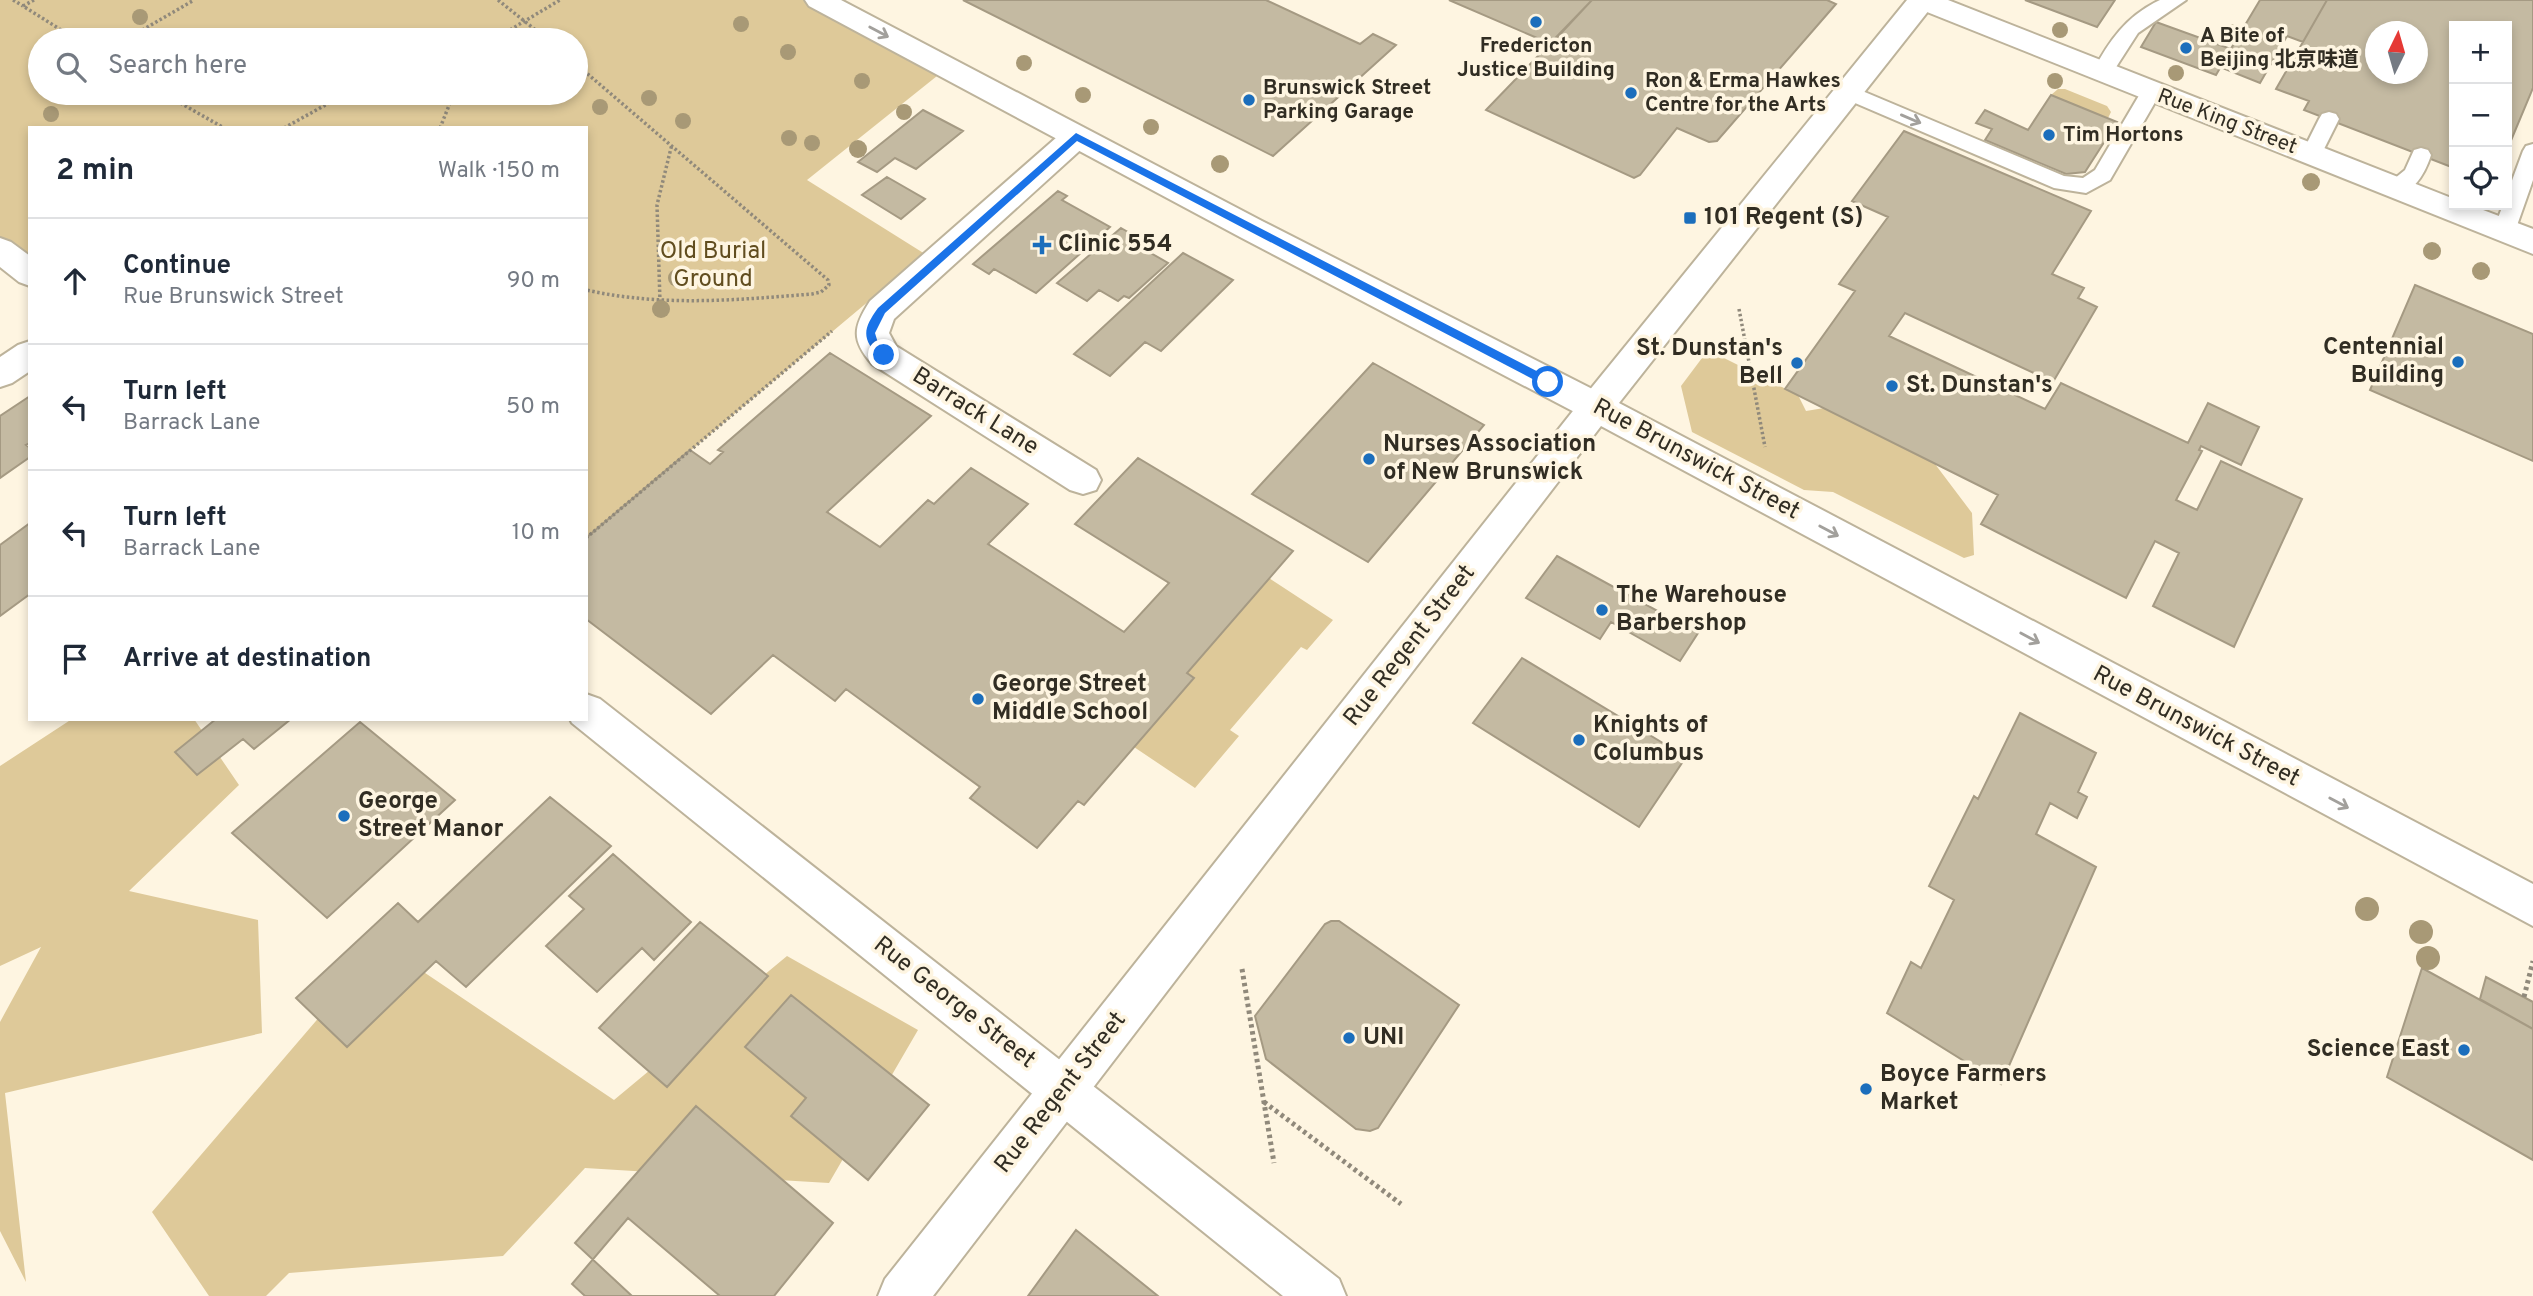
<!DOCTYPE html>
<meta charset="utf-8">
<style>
:root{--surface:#fff;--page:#f2f2f3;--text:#1f2937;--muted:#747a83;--line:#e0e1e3}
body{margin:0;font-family:Overpass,"Noto Sans SC",sans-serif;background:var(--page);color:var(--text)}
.controls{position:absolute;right:21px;top:21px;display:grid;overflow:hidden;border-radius:0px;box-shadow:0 4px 10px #0003}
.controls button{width:63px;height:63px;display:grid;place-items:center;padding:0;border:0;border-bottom:2px solid var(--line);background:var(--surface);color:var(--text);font:35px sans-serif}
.compass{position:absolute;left:2365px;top:21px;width:63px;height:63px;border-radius:50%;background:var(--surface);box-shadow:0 4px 10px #0003;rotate:5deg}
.stop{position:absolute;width:21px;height:21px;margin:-16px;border:5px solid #1a73e8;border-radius:50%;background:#fff}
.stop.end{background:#1a73e8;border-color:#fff;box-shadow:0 2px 7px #0008}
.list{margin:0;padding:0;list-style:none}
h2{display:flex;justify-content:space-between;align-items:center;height:91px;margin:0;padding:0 28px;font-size:30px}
h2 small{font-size:23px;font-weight:400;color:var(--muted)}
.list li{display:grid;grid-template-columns:46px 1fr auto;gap:21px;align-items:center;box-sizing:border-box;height:126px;padding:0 28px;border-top:2px solid var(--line)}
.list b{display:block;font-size:26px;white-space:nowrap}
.list p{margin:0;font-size:23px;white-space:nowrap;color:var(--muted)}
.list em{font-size:23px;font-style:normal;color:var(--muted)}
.icon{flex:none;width:38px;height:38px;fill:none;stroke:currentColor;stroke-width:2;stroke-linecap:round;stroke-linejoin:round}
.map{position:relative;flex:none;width:2533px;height:1296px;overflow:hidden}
.search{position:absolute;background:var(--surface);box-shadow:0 4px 10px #0003;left:28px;top:28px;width:560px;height:77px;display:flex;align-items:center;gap:18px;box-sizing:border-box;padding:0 24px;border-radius:38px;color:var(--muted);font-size:26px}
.panel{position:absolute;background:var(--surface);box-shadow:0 4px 10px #0003;left:28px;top:126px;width:560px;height:595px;border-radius:0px}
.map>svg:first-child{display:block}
</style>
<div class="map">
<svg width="2533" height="1296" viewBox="0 0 2533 1296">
<rect width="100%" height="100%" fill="#fef5e1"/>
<path fill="#dec999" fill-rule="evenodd" d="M 0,0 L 819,0 L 947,68 L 807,180 L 925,254 L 586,538 L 586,128 L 30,128 L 30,274 L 0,250 ZM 40,40 L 576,40 L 576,93 L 40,93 Z
M 2058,89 L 2065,89 L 2107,106 L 2111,112 L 2108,118 L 2051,95 Z
M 1708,350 L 1798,395 L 1806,411 L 1824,408 L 1935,464 L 1972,513 L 1974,555 L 1964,558 L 1833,492 L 1804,490 L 1692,432 L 1681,386 Z
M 1269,578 L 1333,620 L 1307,650 L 1301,647 L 1230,730 L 1239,736 L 1195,788 L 1134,747 L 1194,678 L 1187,673 Z
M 72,719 L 194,719 L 239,785 L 129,891 L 258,920 L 262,1033 L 5,1093 L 26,1282 L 0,1231 L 0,1022 L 41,947 L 0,966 L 0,766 Z
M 382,944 L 614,1100 L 787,956 L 918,1030 L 829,1183 L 585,1168 L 503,1256 L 289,1273 L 266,1296 L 209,1296 L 152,1212 Z"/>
<path fill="#c4baa2" stroke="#a59a83" stroke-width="2" fill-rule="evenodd" d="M 963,0 L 1266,0 L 1360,44 L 1373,34 L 1396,45 L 1273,156 Z
M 1449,0 L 1592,0 L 1551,44 Z
M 1592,0 L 1827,0 L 1836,4 L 1717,141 L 1709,142 L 1677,128 L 1640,175 L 1634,178 L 1486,110 Z
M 2025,0 L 2115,0 L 2097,27 Z
M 2260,0 L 2327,0 L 2303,42 L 2287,36 L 2260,83 L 2220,67 Z
M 2327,0 L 2533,0 L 2533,88 L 2507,150 L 2507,26 L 2454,26 L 2454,168 L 2304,110 L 2309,101 L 2276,89 ZM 2376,32 L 2418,32 L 2418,74 L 2376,74 Z
M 2156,22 L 2231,49 L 2216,75 L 2141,47 Z
M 2051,95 L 2117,122 L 2085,172 L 2066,174 L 1985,140 L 1992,129 L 1976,123 L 1985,110 L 2028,130 Z
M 923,110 L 963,131 L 916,169 L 895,158 L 877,172 L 858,162 Z
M 1904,131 L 2091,211 L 2052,274 L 2084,288 L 2078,298 L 2097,307 L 2053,382 L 1905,313 L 1889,336 L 2045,409 L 2061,383 L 2188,443 L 2208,403 L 2259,427 L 2241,465 L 2201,446 L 2199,450 L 2202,451 L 2176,500 L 2197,510 L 2221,461 L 2302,499 L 2234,647 L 2153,606 L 2179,553 L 2155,541 L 2126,598 L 1981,524 L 1998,495 L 1785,389 L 1855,291 L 1839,284 L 1888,217 L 1852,201 Z
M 887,177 L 925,199 L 901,219 L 862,195 Z
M 1058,191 L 1067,196 L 1062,200 L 1110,227 L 1036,293 L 994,269 L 989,274 L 973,264 Z
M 1121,228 L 1154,247 L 1149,252 L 1168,263 L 1129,298 L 1124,296 L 1118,301 L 1099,290 L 1087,301 L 1057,283 Z
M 1183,253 L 1233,280 L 1161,351 L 1145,342 L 1110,376 L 1074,354 Z
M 2415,285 L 2533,334 L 2533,461 L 2370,390 Z
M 830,353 L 931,416 L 827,512 L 880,547 L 928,500 L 934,504 L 971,468 L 1028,504 L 988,544 L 1124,632 L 1169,583 L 1075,524 L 1138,458 L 1293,551 L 1187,673 L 1194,678 L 1084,805 L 1078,801 L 1037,848 L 970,798 L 980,787 L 846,689 L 835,701 L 773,655 L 711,714 L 586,619 L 586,538 L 690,450 L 710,464 L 723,452 L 718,450 Z
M 1373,363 L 1484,425 L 1368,562 L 1252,494 Z
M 30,396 L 30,443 L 26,445 L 30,448 L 30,457 L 0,478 L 0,416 Z
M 30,523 L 30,594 L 0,616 L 0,545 Z
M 1557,556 L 1698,633 L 1680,661 L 1611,622 L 1600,639 L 1526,598 Z
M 1522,658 L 1686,757 L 1639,827 L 1473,723 Z
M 2020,713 L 2096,753 L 2078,792 L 2087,797 L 2077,818 L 2050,803 L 2036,834 L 2096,867 L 2001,1084 L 1887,1013 L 1911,962 L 1921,968 L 1954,900 L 1929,886 L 1974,796 L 1978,799 Z
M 216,719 L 291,719 L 254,749 L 243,739 L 197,775 L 175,752 Z
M 360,722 L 455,800 L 327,918 L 232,833 Z
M 550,797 L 611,846 L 466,987 L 436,961 L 347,1047 L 296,998 L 398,903 L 418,922 Z
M 613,854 L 691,922 L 654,960 L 642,948 L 597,992 L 546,946 L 584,909 L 569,896 Z
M 1331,921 L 1339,921 L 1459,1005 L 1378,1128 L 1370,1131 L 1356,1129 L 1266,1059 L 1255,1016 L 1325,924 Z
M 700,922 L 768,976 L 667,1087 L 599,1028 Z
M 2422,968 L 2533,1029 L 2533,1160 L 2387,1077 Z
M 2486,977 L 2533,1002 L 2533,1029 L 2480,999 Z
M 791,995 L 929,1105 L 868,1180 L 791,1116 L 806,1098 L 745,1047 Z
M 696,1106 L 833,1223 L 774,1296 L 632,1296 L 575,1243 Z
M 628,1218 L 720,1296 L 585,1296 L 572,1284 Z
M 1076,1230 L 1158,1296 L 1028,1296 Z"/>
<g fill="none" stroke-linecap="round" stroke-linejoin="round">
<g stroke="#bdb39b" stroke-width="4">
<path id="lane" d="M 2160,0 L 2186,0 L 2138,33 L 2109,78 L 2095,78 L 2092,73 C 2109,41 2126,16 2160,0 Z
M 1848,85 L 2064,176 L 2083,178 L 2095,170 L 2144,87 L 2158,87 L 2161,92 L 2110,180 L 2086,193 L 2054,188 L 1841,97 L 1838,92 L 1841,87 Z
M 2329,112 L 2336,114 L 2339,119 L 2321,155 L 2318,160 L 2311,162 L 2304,160 L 2301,155 L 2319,119 L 2322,114 Z
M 2533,144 L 2533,180 L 2515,231 L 2512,236 L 2504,239 L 2496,236 L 2493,231 L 2503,205 L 2507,205 L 2507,194 L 2523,151 L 2526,146 Z
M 2421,148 L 2428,150 L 2431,155 C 2425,174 2411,200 2386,193 L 2383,188 L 2405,170 L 2414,150 Z"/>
</g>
<g stroke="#bdb39b" stroke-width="4">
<path id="street" d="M 1076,127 L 1087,130 L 1091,137 L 1087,144 L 894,319 L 889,333 L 896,346 L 1096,470 L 1101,480 L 1096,490 L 1083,494 L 1070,490 L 872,364 C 851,340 853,327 870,301 L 1065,130 Z
M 0,238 L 11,242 L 30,256 L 30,286 L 19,282 L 0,267 Z
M 30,341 L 30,371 L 12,383 L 0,387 L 0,357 L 18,345 Z
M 586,694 L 600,699 L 1339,1279 L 1346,1296 L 1283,1296 L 572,723 L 570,719 L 586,719 Z"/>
</g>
<g stroke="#bdb39b" stroke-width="4">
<path id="secondary" d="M 805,0 L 841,0 L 1262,221 L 1608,397 L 1613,407 L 1608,417 L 1596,421 L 1584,417 L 1240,237 L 809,6 Z
M 1908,0 L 1948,0 L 2454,199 L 2454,205 L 2470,205 L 2533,229 L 2533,254 L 1912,6 Z"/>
</g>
<g stroke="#bdb39b" stroke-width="4">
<path id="primary" d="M 1907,0 L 1937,0 L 1619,403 L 2533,884 L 2533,926 L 1601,426 L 933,1296 L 878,1296 L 885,1279 L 1584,397 Z"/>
</g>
<path stroke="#90897b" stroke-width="3.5" stroke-dasharray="2.5 2.5" stroke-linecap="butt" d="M 13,0 L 23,6
M 34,0 L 23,6 L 77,40
M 498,0 L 548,40
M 125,40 L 194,0
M 493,40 L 560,0
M 576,64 L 828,280 L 829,285 L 821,292 L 812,294 C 736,300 662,307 586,290
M 163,93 L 224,128
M 284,128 L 347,93
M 440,128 L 454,93
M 660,302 L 657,205 L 672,144
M 1739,309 L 1765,447
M 586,538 L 832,331"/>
<path stroke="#90897b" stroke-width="5" stroke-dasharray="3.5 3.5" stroke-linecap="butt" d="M 1242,969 L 1274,1163
M 2524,997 L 2533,961
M 1264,1102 L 1401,1204"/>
<use href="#lane" fill="#fff" fill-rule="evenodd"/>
<use href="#street" fill="#fff" fill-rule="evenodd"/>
<use href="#secondary" fill="#fff" fill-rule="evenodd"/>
<use href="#primary" fill="#fff" fill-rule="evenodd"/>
</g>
<g fill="#a89976">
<circle cx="140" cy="17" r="8"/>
<circle cx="741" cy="24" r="8"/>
<circle cx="2060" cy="30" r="8"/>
<circle cx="2230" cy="32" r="8"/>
<circle cx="788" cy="52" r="8"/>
<circle cx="1024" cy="63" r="8"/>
<circle cx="2176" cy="73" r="8"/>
<circle cx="862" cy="81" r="8"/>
<circle cx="2055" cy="81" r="8"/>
<circle cx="1083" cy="95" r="8"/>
<circle cx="649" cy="98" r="8"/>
<circle cx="600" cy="107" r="8"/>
<circle cx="904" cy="112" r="8"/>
<circle cx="51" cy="114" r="8"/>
<circle cx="683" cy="121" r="8"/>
<circle cx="1151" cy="127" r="8"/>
<circle cx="789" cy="138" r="8"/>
<circle cx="812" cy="143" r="8"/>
<circle cx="858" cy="149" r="9"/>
<circle cx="1220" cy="164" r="9"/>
<circle cx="2311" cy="182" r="9"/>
<circle cx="2432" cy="251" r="9"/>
<circle cx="2481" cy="271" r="9"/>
<circle cx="677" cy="278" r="9"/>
<circle cx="661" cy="309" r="9"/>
<circle cx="2367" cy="909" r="12"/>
<circle cx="2421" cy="932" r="12"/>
<circle cx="2428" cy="958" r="12"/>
</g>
<defs><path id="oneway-shaft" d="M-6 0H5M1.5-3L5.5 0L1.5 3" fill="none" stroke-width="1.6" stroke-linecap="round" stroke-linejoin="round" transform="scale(1.75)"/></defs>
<g stroke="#a2a09c">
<use href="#oneway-shaft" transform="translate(879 32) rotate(28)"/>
<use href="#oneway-shaft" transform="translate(1911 119) rotate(23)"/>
<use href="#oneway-shaft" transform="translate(1829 531) rotate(28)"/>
<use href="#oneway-shaft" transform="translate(2030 638) rotate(28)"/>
<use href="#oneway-shaft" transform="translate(2339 803) rotate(28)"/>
</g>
<path fill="#1a73e8" d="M 1076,133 L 1552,379 L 1553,382 L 1552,385 L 1544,385 L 1077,141 L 885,313 L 875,333 L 878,343 L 889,355 L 887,358 L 880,358 C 861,338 863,329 878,308 Z"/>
<g fill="#1b6ebc" stroke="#fef5e1" stroke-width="2.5">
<circle cx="1536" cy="22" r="7"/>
<circle cx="2186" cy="48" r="7"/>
<circle cx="1631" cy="93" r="7"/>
<circle cx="1249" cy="100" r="7"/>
<circle cx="2049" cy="135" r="7"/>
<rect x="1683" y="211" width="14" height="14" rx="3.5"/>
<path d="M1038.5 234.5h7v7h7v7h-7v7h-7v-7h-7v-7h7z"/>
<circle cx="2458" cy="362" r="7"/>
<circle cx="1797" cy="363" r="7"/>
<circle cx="1892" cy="386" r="7"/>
<circle cx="1369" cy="459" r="7"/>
<circle cx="1602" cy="610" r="7"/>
<circle cx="978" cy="699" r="7"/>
<circle cx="1579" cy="740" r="7"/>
<circle cx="344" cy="816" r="7"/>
<circle cx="1349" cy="1038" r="7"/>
<circle cx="2464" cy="1050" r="7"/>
<circle cx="1866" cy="1089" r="7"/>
</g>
<g text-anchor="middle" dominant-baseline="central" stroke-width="7" stroke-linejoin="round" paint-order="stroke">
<g font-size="21" font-weight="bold" fill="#312d23" stroke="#fef5e1" text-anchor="start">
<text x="2200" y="36">A Bite of<tspan x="2200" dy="24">Beijing 北京味道</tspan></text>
<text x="1536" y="46" text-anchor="middle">Fredericton<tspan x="1536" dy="24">Justice Building</tspan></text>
<text x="1645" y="81">Ron &amp; Erma Hawkes<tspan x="1645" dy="24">Centre for the Arts</tspan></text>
<text x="1263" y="88">Brunswick Street<tspan x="1263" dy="24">Parking Garage</tspan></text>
<text x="2063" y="135">Tim Hortons</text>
</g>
<g font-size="21" fill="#312d23" stroke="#fef5e1">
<text transform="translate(2227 122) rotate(21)">Rue King Street</text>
</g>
<g font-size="24" font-weight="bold" fill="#312d23" stroke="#fef5e1" text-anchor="start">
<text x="1704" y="218">101 Regent (S)</text>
<text x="1058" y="245">Clinic 554</text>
<text x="2444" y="348" text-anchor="end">Centennial<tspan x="2444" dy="28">Building</tspan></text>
<text x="1783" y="349" text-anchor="end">St. Dunstan's<tspan x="1783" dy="28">Bell</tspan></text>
<text x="1906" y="386">St. Dunstan's</text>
<text x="1383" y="445">Nurses Association<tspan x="1383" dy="28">of New Brunswick</tspan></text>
<text x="1616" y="596">The Warehouse<tspan x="1616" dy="28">Barbershop</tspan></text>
<text x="992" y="685">George Street<tspan x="992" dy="28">Middle School</tspan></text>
<text x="1593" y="726">Knights of<tspan x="1593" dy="28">Columbus</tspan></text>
<text x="358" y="802">George<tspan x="358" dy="28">Street Manor</tspan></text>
<text x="1363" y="1038">UNI</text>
<text x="2450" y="1050" text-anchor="end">Science East</text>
<text x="1880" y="1075">Boyce Farmers<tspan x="1880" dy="28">Market</tspan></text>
</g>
<g font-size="24" fill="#614d1f" stroke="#fef5e1">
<text x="713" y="252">Old Burial<tspan x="713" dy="28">Ground</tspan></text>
</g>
<g font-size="24" fill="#312d23" stroke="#fef5e1">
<text transform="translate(975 412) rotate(32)">Barrack Lane</text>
<text transform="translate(1696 460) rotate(28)">Rue Brunswick Street</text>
<text transform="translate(1410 646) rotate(-52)">Rue Regent Street</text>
<text transform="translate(2196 727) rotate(28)">Rue Brunswick Street</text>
<text transform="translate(954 1003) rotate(38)">Rue George Street</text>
<text transform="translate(1061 1093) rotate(-52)">Rue Regent Street</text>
</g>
</g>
</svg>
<div class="controls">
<button>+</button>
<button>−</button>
<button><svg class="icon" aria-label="locate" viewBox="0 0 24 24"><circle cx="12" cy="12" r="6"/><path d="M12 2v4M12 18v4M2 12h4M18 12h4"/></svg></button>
</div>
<svg class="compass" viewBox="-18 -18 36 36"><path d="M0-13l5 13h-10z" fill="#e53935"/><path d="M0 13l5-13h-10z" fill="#747a83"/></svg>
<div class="stop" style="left:1548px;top:382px"></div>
<div class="stop end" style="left:884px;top:355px"></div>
<div class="search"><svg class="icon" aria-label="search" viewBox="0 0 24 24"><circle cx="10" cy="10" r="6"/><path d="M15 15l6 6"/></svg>Search here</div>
<section class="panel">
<h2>2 min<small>Walk · 150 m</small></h2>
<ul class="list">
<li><svg class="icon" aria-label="ahead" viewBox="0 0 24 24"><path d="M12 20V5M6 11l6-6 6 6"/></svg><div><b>Continue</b><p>Rue Brunswick Street</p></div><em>90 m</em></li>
<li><svg class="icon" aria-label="left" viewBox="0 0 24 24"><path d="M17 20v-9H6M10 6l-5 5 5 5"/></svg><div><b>Turn left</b><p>Barrack Lane</p></div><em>50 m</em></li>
<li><svg class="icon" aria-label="left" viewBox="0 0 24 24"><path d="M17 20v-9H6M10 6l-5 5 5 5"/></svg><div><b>Turn left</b><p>Barrack Lane</p></div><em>10 m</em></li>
<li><svg class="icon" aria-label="arrive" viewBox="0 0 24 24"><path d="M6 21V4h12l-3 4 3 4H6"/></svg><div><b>Arrive at destination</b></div></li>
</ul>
</section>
</div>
